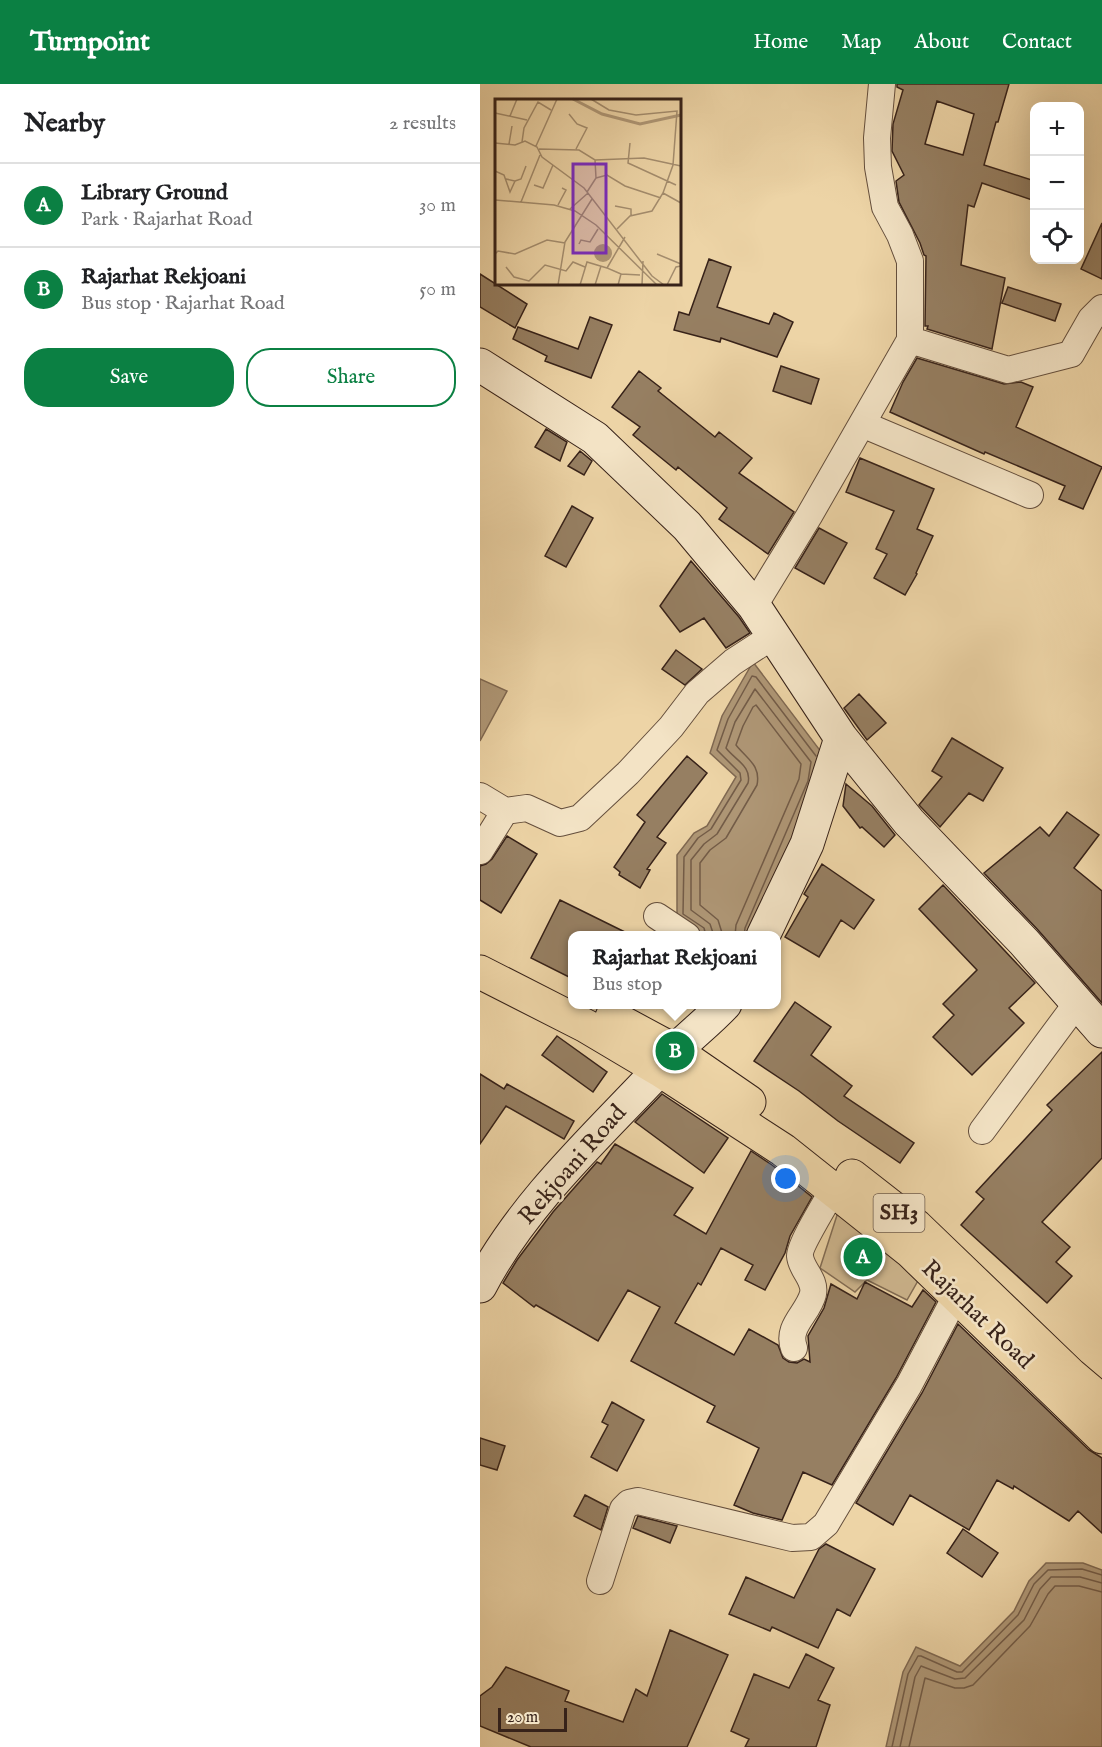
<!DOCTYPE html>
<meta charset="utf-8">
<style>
:root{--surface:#fff;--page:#f2f2f2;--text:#202124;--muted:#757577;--line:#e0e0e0;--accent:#0b8043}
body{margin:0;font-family:"IM FELL English",serif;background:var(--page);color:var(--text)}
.controls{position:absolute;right:18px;top:18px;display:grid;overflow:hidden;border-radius:12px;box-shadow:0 6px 24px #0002}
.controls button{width:54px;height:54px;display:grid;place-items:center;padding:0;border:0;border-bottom:2px solid var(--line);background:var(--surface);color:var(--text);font:30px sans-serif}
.scale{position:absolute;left:18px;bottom:15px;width:69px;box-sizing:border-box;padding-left:6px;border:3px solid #372219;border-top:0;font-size:16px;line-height:21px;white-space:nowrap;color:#372219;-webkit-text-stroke:4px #f3e3c5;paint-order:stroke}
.you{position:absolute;left:306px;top:1095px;width:21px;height:21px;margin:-15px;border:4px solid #fff;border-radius:50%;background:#1a73e8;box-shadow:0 0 0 9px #1a73e833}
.badge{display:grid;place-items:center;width:39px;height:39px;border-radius:50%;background:var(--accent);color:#fff;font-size:20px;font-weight:700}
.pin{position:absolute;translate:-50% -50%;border:3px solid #fff;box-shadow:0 2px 6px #0006}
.popup{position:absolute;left:88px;top:847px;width:213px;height:78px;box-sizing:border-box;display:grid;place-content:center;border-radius:12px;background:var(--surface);filter:drop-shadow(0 2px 4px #0005);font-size:20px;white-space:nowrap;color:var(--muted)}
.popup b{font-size:22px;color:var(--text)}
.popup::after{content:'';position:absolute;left:50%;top:100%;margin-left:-12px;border:12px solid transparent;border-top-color:var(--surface)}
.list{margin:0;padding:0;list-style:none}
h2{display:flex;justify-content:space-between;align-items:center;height:78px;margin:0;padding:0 24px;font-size:26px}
h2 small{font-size:20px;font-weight:400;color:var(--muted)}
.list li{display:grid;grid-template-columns:39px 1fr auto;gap:18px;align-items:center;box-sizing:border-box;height:84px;padding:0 24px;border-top:2px solid var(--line)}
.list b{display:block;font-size:22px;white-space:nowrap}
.list p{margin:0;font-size:20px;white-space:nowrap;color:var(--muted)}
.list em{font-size:20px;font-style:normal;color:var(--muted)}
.actions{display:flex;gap:12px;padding:18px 24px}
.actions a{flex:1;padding:14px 0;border:2px solid var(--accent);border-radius:24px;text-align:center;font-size:21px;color:var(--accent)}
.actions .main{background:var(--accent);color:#fff}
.icon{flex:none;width:33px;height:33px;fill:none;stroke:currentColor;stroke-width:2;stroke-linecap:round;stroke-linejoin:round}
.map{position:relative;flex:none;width:622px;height:1663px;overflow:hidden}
header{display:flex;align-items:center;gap:36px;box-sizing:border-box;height:84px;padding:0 30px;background:var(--accent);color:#fff}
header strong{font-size:28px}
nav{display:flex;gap:33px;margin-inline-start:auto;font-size:21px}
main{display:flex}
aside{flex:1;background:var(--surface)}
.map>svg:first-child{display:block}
</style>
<header>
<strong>Turnpoint</strong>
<nav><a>Home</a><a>Map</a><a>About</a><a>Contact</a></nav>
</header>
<main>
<aside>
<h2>Nearby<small>2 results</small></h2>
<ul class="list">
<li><span class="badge">A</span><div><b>Library Ground</b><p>Park · Rajarhat Road</p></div><em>30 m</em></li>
<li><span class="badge">B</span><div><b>Rajarhat Rekjoani</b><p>Bus stop · Rajarhat Road</p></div><em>50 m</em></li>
</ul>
<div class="actions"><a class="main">Save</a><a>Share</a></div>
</aside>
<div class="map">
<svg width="622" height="1663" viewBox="0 0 622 1663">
<rect width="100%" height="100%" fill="#edd4a6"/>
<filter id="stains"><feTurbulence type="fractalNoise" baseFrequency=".00333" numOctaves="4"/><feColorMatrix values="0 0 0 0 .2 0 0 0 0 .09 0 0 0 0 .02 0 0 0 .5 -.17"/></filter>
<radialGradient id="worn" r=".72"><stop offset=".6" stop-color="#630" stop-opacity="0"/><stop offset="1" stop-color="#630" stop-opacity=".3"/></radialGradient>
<path fill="#ceb68e" stroke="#826c54" stroke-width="1.5" d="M 359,1125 L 443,1188 L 427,1216 L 387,1196 L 375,1208 L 340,1184 Z"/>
<path fill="#af9776" stroke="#7f6851" stroke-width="1.5" d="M 273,578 L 345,673 L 276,851 L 224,851 L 197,834 L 197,771 L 214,749 L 227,742 L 256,693 L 230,669 L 242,632 Z
M 0,595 L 27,607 L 0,657 Z
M 566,1479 L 603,1479 L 622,1486 L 622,1663 L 406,1663 L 423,1588 L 436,1563 L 480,1582 L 534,1527 L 549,1497 Z"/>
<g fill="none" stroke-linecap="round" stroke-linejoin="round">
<path stroke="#735c48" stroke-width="1.5" d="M 226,852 L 224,844 L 203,830 L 204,773 L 218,754 L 231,745 L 261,696 L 260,689 L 237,666 L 248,635 L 272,592 L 276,593 L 336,672
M 234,852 L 230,840 L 211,826 L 211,776 L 224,760 L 237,750 L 268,699 C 272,682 255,676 246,664 L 255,638 L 275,605 L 331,678 L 328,697 L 265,844 L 264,852
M 243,852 L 238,836 L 220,821 L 220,779 L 230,766 L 246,754 L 277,701 C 281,681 267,675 256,661 L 263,642 L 273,623 L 276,621 L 321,680 L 319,695 L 256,841 L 255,852
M 412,1663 L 428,1590 L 438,1572 L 441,1572 L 477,1588 L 482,1588 L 538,1531 L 554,1500 L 568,1486 L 602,1485 L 622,1491
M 420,1663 L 435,1593 L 441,1582 L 475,1595 L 485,1594 L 544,1536 L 560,1505 L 571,1493 L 600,1493 L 622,1499
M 429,1663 L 445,1594 L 475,1604 L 484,1604 L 493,1601 L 550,1542 L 568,1510 L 575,1502 L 599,1502 L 622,1508"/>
</g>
<path fill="#967f62" stroke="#372219" stroke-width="1.5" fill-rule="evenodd" d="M 417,0 L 529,0 L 518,38 L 516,38 L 504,81 L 555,97 L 555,117 L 502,99 L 494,123 L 488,121 L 481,181 L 525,194 L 512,265 L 447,245 L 448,242 L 445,242 L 446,172 L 444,171 L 440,159 L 419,118 L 416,97 L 424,91 L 412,67 L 413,40 L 423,6 L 417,3 ZM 457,17 L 494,30 L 483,71 L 445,60 Z
M 622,139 L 622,195 L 601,185 Z
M 229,175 L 251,183 L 237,223 L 289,240 L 294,229 L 313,238 L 297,273 L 241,254 L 240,258 L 194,246 L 199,228 L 209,231 Z
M 0,190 L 47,220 L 35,244 L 0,223 Z
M 528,203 L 581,220 L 575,237 L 522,219 Z
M 110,233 L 132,241 L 111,294 L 65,277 L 67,272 L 33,255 L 38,243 L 98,265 Z
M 437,274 L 524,300 L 541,298 L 553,303 L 536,343 L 622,383 L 603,425 L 579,415 L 585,402 L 505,368 L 504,370 L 410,328 L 423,298 Z
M 301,282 L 339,295 L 331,320 L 293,307 Z
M 159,287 L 181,304 L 178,307 L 235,353 L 239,348 L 272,374 L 259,389 L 314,428 L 288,470 L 239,435 L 247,424 L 198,383 L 196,386 L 153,351 L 160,343 L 132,323 Z
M 66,345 L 87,358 L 80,377 L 55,363 Z
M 100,367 L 112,377 L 104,391 L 88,382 Z
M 380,374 L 454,405 L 437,445 L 453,452 L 436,489 L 437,490 L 425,511 L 394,494 L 407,470 L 396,465 L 414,427 L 366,408 Z
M 92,422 L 113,434 L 86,483 L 65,472 Z
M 339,444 L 367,459 L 344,500 L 315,484 Z
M 211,477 L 259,533 L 270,549 L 246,564 L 224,534 L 200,548 L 180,522 Z
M 196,566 L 222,585 L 205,601 L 182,585 Z
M 379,610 L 406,639 L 387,656 L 364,624 Z
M 472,654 L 523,684 L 503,717 L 489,709 L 460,743 L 439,721 L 462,693 L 452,687 Z
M 207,672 L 227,689 L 177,753 L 186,759 L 167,785 L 170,786 L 160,804 L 139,791 L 140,788 L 134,783 L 165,738 L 157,731 Z
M 366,700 L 392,722 L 415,751 L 404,763 L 382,743 L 380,744 L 363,722 Z
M 587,728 L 619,751 L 594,784 L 622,807 L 622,919 L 558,846 L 504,789 L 560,743 L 569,752 Z
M 27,752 L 57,770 L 21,829 L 0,816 L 0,782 L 6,780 L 12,775 Z
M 342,780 L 394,816 L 374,845 L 361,836 L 339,873 L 305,853 L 328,813 L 324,810 Z
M 463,801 L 555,899 L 529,924 L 544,939 L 492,991 L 453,953 L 474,931 L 463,920 L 497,886 L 439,825 Z
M 80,816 L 153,852 L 93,852 L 93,895 L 51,874 Z
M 315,918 L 351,943 L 331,971 L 372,1002 L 364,1012 L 434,1059 L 420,1079 L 358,1037 L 319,1007 L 274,977 Z
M 77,952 L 127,988 L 113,1008 L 62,971 Z
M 622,968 L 622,1074 L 562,1138 L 590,1163 L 576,1178 L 592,1192 L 567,1219 L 481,1141 L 504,1115 L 496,1108 L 572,1026 L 567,1021 Z
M 0,990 L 24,1005 L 27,1000 L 94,1037 L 84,1055 L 26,1022 L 0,1060 Z
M 182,1010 L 248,1054 L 224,1089 L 155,1038 Z
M 135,1060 L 213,1104 L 194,1131 L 226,1150 L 271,1067 L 292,1081 L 332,1113 L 310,1152 L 305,1169 L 285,1206 L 265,1196 L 273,1181 L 241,1164 L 221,1201 L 218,1199 L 195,1239 L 254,1271 L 269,1245 L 298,1261 L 303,1274 L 309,1278 L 317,1279 L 324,1275 L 330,1278 L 328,1252 L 344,1224 L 351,1200 L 377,1215 L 385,1198 L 432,1223 L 443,1206 L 456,1218 L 416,1294 L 352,1401 L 323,1388 L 302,1436 L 273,1429 L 254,1421 L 279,1364 L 227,1338 L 235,1322 L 151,1277 L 180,1223 L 148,1206 L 118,1257 L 56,1221 L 54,1223 L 23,1199 L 37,1176 L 73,1128 L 117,1078 L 121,1080 Z
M 478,1240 L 609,1366 L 622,1374 L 622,1449 L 598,1427 L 589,1437 L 534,1402 L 533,1405 L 517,1396 L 489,1446 L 430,1411 L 413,1441 L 376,1419 L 442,1309 Z
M 132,1318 L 164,1336 L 137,1387 L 111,1373 L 128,1341 L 122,1338 Z
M 0,1354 L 25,1362 L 17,1386 L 0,1381 Z
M 105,1411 L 128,1423 L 121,1446 L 94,1432 Z
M 158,1432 L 197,1442 L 190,1459 L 153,1444 Z
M 483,1445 L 518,1469 L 502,1493 L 467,1469 Z
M 346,1460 L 395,1485 L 370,1532 L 357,1525 L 338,1564 L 292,1543 L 290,1547 L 249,1530 L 266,1493 L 314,1514 L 339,1465 Z
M 190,1546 L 248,1571 L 207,1663 L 51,1663 L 0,1642 L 0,1612 L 12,1603 L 26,1583 L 89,1607 L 85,1617 L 143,1638 L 156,1605 L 167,1612 Z
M 326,1570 L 354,1584 L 338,1616 L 350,1621 L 336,1663 L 265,1663 L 269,1655 L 251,1647 L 274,1590 L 309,1604 Z"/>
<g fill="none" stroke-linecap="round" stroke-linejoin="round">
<g stroke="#644e3c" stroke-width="28">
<path id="street" d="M 430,256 L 528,286 L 591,270 L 611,235 L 622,224
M 382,340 L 550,411
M 274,522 L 329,432 L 430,256 L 430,177 L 420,151 L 405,123 L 398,83 L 397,54 L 402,0
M 0,712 L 25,727
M 0,767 L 25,727 L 47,724 L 80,739 L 100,734 L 148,689 L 191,643 L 217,609 L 253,578 L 293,552
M 177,832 L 207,852
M 502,1047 L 597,919
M 314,1264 C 306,1242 328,1230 333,1210 C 336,1195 321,1186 320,1172 C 319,1162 347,1117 353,1106
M 120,1497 L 143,1425 L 149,1419 L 158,1417 L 312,1454 L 331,1453 L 346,1440 L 429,1301 L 476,1212"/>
</g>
<g stroke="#372219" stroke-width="35">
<path id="secondary" d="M 0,281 L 115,354 L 207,442 L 274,522 L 361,654 L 429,738 L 544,858 L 622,947
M 283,852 L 327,760 L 361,654
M 0,1202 C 43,1120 114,1055 177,988 C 184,982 189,974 195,967 C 211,951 229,937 245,920"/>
</g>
<g stroke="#372219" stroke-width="35">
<path id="primary" d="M 0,888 L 106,942 L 180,986 L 303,1066 L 430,1167 L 622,1353
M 132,933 L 195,967 L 269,1018
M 372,1092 L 436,1142 L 591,1291 L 622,1317"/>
</g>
<use href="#street" stroke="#f3e3c5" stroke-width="26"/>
<use href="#secondary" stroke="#f3e3c5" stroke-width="33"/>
<use href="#primary" stroke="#edd4a6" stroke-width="33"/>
</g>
<g text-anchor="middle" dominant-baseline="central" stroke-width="5" stroke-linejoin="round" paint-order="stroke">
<rect fill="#f3e3c5" stroke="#6f5c4d" stroke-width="1.5" x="393.5" y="1110" width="51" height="38" rx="4.5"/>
<g font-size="22" font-weight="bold" fill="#372219">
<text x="419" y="1129">SH3</text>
</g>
<g font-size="24" fill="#372219" stroke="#f3e3c5">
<text transform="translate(93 1081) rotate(-49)">Rekjoani Road</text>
<text transform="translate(497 1231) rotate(44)">Rajarhat Road</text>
</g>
</g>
<g transform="translate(15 15)">
<rect width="186" height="186" fill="#edd4a6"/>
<path d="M99 154a9 9 0 1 1 18 0a9 9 0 1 1-18 0Z" fill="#af9776"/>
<path fill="none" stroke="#af9776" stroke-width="3" d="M 78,0 L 107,15 L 145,25 L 186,16"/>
<path fill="none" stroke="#a48d6e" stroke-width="1.5" d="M 96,0 L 114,11 L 141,16 L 182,12 L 178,66 L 168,94 L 157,112 L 135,117 L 122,130M 0,14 L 32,21M 74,15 L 82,25 L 92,29 L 81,50M 15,17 L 22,0M 27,43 L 29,29 L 43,3 L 56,11M 0,44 L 20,46 L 30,42 L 42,48 L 47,58 L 89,89 L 157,177 L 169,186M 135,44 L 133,64 L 181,86M 14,45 L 17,27M 41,47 L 62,0M 44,50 L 84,51 L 100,61 L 149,59 L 186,67M 0,72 L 9,76 L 15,93 L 20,82 L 11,80M 101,79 L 112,76 L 130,87 L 166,99M 20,82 L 26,80 L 31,67M 39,86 L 48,89 L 58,66M 92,93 L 101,79 L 100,61M 168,94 L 186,104M 0,101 L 59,106 L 80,112 L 101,126 L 162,186M 26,103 L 45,56M 63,106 L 71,91 L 67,89M 120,107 L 136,110 L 136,116M 75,110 L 93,94M 84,145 L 86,141 L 95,143 L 103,130M 0,155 L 3,152 L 20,155 L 52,141 L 70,144M 162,155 L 186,165M 11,168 L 19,178 L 34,182 L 50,166 L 71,172 L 78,163 L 90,168M 126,175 L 145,176M 63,186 L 70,143 L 97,100M 85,186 L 92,163 L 112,169M 100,186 L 106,167M 123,186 L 126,175 L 112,169 L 130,138M 147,186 L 148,162M 172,186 L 181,168 L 186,167"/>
<path fill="#7b2cbf" fill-opacity="0.15" stroke="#7b2cbf" stroke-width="3" d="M 78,65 L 111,65 L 111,154 L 78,154 Z"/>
<rect width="186" height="186" fill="none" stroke="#372219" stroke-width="3"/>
</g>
<rect width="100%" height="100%" filter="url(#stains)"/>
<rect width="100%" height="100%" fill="url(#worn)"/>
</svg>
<div class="controls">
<button>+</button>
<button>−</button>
<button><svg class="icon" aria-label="locate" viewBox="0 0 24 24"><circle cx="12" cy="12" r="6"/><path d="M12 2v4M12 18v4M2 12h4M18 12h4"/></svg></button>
</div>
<div class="scale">20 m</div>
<div class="you"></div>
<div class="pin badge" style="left:383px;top:1173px">A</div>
<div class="pin badge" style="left:195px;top:967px">B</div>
<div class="popup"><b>Rajarhat Rekjoani</b>Bus stop</div>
</div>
</main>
